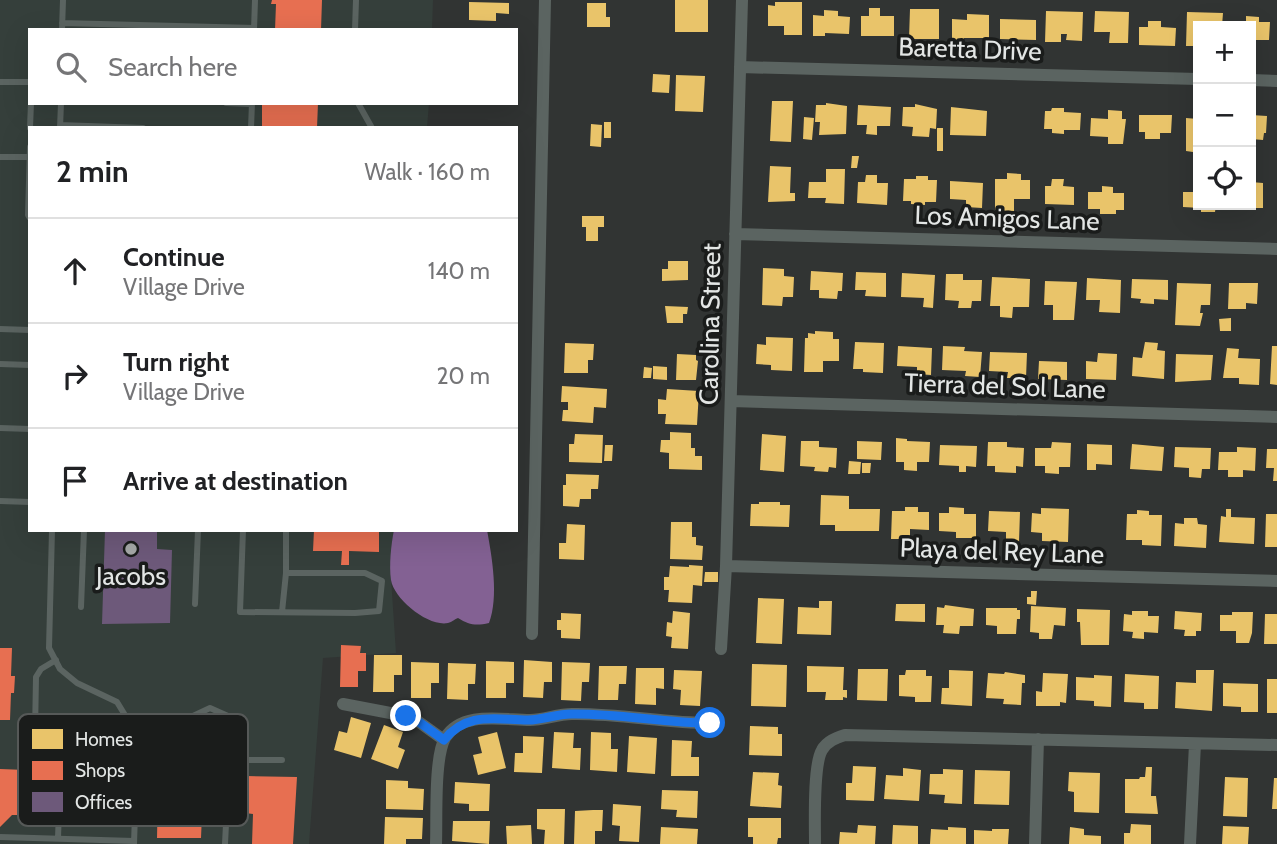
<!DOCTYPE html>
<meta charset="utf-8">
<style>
:root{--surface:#fff;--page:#f6f6f6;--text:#202124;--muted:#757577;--line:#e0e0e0}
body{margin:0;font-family:Cabin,sans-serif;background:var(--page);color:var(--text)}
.controls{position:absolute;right:21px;top:21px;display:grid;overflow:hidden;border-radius:0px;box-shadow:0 7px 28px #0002}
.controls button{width:63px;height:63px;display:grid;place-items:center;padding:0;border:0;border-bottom:2px solid var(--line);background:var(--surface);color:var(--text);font:35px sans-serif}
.stop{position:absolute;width:21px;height:21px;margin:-16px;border:5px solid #1a73e8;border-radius:50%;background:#fff}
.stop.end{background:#1a73e8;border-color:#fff;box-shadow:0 2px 7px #0008}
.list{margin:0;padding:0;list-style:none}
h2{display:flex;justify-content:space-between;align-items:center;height:91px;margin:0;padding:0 28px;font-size:30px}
h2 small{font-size:23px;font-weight:400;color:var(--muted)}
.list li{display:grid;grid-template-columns:46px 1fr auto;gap:21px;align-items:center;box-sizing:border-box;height:105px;padding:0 28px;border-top:2px solid var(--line)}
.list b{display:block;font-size:26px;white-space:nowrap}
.list p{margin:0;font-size:23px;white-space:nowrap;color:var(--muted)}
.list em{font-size:23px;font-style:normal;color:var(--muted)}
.icon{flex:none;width:38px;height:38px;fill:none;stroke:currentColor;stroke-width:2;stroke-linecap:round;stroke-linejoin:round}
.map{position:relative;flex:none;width:1277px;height:844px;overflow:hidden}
.search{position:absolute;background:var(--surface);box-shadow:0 7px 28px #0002;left:28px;top:28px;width:490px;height:77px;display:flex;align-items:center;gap:18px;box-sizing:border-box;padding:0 24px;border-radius:0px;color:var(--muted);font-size:26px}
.panel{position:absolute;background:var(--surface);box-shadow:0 7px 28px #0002;left:28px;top:126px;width:490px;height:406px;border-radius:0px}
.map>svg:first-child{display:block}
</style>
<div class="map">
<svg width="1277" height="844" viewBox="0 0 1277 844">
<rect width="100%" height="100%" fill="#313433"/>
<path fill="#353f3b" d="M 0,0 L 433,0 L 432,30 L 30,30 L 30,103 L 429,103 L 427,128 L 30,128 L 30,530 L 394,530 L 391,578 L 396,653 L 323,658 L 309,844 L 0,844 Z"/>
<path fill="#836193" d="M 394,530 L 487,530 C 492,557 499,597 489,623 C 476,626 469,625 458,618 C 455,619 452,622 448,623 C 428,627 394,599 391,580 C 389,565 391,545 394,530 Z"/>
<path fill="#e9c46a" d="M 675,0 L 708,0 L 708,32 L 675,32 Z
M 469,2 L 509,3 L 509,14 L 496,13 L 496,21 L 469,20 Z
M 775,2 L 802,2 L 802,35 L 784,35 L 784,26 L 768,26 L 768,5 L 775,6 Z
M 587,3 L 606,3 L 606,17 L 610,17 L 610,27 L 587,27 Z
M 869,8 L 880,8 L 880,16 L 894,16 L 894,36 L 861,36 L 861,16 L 869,16 Z
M 910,9 L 939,9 L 939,39 L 909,39 Z
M 824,10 L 838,11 L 838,16 L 850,17 L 849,34 L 825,33 L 825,36 L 813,36 L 813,15 L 824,16 Z
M 1046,11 L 1083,12 L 1082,41 L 1066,40 L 1067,34 L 1061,34 L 1061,42 L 1045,42 Z
M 1095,11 L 1129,12 L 1128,43 L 1109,43 L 1110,32 L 1094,32 Z
M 1187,12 L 1223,13 L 1222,26 L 1198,26 L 1198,46 L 1186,46 Z
M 967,14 L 989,15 L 989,38 L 964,38 L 964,41 L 952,40 L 952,19 L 967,20 Z
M 1246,16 L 1259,17 L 1259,22 L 1270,22 L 1269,40 L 1251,40 L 1251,26 L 1232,26 L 1232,21 L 1246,21 Z
M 1000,19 L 1036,20 L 1036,40 L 1000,39 Z
M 1148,21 L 1161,21 L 1161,27 L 1176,28 L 1175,46 L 1139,45 L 1139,27 L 1148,27 Z
M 653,74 L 670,75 L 669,93 L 652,92 Z
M 676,75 L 705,76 L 703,112 L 675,111 Z
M 772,101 L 793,101 L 791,142 L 770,141 Z
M 826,103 L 847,106 L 846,134 L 819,135 L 820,122 L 815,122 L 816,105 L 826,105 Z
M 915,104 L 937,109 L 936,129 L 930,128 L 929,137 L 912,136 L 913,127 L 902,126 L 903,107 L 915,107 Z
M 858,105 L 891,107 L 890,126 L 877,126 L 877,135 L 866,134 L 867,125 L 857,125 Z
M 951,107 L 987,111 L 986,136 L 950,135 Z
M 1052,108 L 1064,108 L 1064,112 L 1081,113 L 1080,130 L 1064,130 L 1064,134 L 1052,133 L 1052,129 L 1044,129 L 1045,111 L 1051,111 Z
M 1108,110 L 1122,111 L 1122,119 L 1126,119 L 1123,144 L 1108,144 L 1108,137 L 1090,136 L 1091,118 L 1108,119 Z
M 1139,115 L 1172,115 L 1171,133 L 1160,133 L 1160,139 L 1145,139 L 1145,132 L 1139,132 Z
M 1251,115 L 1267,116 L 1266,133 L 1264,133 L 1263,140 L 1251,139 Z
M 804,117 L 814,118 L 812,140 L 803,139 Z
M 1186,118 L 1198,119 L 1198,144 L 1194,144 L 1193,152 L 1186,151 Z
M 604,122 L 611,122 L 611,138 L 604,138 Z
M 591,124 L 602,125 L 601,147 L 590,146 Z
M 937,128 L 943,128 L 943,151 L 937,151 Z
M 852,156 L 859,156 L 857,168 L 851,168 Z
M 770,166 L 791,167 L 790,193 L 795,193 L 795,201 L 768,202 Z
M 826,169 L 845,169 L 844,204 L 825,203 L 826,198 L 808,198 L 809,182 L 826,182 Z
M 1007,173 L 1021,174 L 1021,180 L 1030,180 L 1030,199 L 1014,199 L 1014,211 L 995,210 L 995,179 L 1007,179 Z
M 866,175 L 877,175 L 877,183 L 888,183 L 887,205 L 857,203 L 858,182 L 865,182 Z
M 916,176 L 928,176 L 928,180 L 937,180 L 936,202 L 925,202 L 925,205 L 911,204 L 911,201 L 903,201 L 904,179 L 916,179 Z
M 1052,179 L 1064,179 L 1063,186 L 1074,187 L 1074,205 L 1045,204 L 1045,186 L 1051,186 Z
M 950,181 L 983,183 L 982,208 L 966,207 L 966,200 L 950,199 Z
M 1251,182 L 1263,183 L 1263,208 L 1251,208 Z
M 1195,185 L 1198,185 L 1198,205 L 1216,205 L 1215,212 L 1201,212 L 1201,208 L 1183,207 L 1183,192 L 1195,192 Z
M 1102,186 L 1113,187 L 1113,193 L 1124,193 L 1124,210 L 1116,210 L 1116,214 L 1100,214 L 1100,209 L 1088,209 L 1088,192 L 1102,192 Z
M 582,216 L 604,216 L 604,227 L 598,227 L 598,241 L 586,241 L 586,227 L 582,227 Z
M 668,261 L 688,261 L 688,280 L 662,281 L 662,269 L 668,269 Z
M 763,268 L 784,269 L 784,276 L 794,277 L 793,297 L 783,297 L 782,306 L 762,305 Z
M 811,271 L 843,273 L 842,291 L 838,291 L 837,299 L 819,298 L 819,290 L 810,290 Z
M 856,272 L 886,273 L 886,297 L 865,296 L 866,290 L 855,290 Z
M 902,273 L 935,275 L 933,308 L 923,307 L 924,298 L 901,297 Z
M 946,274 L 963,274 L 963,280 L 982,280 L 981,301 L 972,301 L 971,308 L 958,308 L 959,301 L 945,300 Z
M 992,277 L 1030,279 L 1029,307 L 1013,307 L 1012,318 L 1000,317 L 1000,306 L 990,306 Z
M 1087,278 L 1121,280 L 1120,313 L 1099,312 L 1100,300 L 1086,300 Z
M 1132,279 L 1168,280 L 1168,300 L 1154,299 L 1154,304 L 1140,303 L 1141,299 L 1131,298 Z
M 1045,281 L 1077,282 L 1074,320 L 1053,320 L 1053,305 L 1044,305 Z
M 1177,283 L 1211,284 L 1210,305 L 1201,305 L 1200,313 L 1203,313 L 1200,326 L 1175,325 Z
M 1229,283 L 1258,283 L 1257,304 L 1246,303 L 1246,309 L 1228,309 Z
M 665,306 L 688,307 L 687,314 L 683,314 L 683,323 L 667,323 Z
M 1231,318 L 1231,331 L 1220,331 L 1219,319 Z
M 815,331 L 833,332 L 833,339 L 839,339 L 839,361 L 823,361 L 823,372 L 804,372 L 805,338 L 808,338 L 808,333 L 815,334 Z
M 766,337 L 793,338 L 792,371 L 771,370 L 771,365 L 756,364 L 757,344 L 766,345 Z
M 855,342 L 884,343 L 883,373 L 863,372 L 863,369 L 853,369 Z
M 1145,342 L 1158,343 L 1157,350 L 1165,351 L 1164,379 L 1132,376 L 1133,357 L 1142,358 Z
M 565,343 L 594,344 L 593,360 L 588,360 L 588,373 L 564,373 Z
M 898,346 L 932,348 L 931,375 L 917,374 L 917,367 L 897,366 Z
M 943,346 L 965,347 L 964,351 L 982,352 L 980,377 L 965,376 L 966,371 L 942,370 Z
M 1272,346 L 1277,346 L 1277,385 L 1270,384 Z
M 1227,348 L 1239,349 L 1238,358 L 1260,359 L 1259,385 L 1239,384 L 1239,378 L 1223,378 Z
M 990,352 L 1027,353 L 1026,378 L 1007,378 L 1008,372 L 989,371 Z
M 1098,353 L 1117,354 L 1116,380 L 1086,379 L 1086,361 L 1097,362 Z
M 677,354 L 696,355 L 696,360 L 698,361 L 696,380 L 676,380 Z
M 1176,354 L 1213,355 L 1211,380 L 1175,382 Z
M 1039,361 L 1067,362 L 1067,380 L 1038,379 Z
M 653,366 L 667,367 L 667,380 L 653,379 Z
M 644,367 L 652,368 L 651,378 L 643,378 Z
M 562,386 L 607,389 L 606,408 L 594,407 L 593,423 L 562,421 L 563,410 L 568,410 L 568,402 L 561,402 Z
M 667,389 L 699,391 L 697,425 L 665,424 L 666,414 L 658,414 L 658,399 L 666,400 Z
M 670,432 L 691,433 L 691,448 L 695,448 L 695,456 L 702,456 L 702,470 L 669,469 L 669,453 L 660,452 L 661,440 L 670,440 Z
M 575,434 L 603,435 L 602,463 L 569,462 L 569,444 L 574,444 Z
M 762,434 L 786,436 L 784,472 L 760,470 Z
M 896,438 L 907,439 L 907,441 L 930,442 L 929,462 L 917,462 L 917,471 L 904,470 L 904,462 L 896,462 Z
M 801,441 L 819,441 L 819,447 L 837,448 L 836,468 L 829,467 L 828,472 L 814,471 L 815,467 L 800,466 Z
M 857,441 L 882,442 L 881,460 L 857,459 Z
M 988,442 L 1007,442 L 1007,447 L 1024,448 L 1023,467 L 1016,466 L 1016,473 L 995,472 L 995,466 L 987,466 Z
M 1052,442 L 1071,443 L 1070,467 L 1059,467 L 1059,474 L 1045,473 L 1045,466 L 1035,466 L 1035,448 L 1051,448 Z
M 1087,444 L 1112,445 L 1112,465 L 1096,464 L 1096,470 L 1087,470 Z
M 1132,444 L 1164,447 L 1162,471 L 1130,469 Z
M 605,445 L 613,445 L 612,461 L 604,461 Z
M 940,445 L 977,446 L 976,467 L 966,466 L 966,472 L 959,472 L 959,466 L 939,465 Z
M 1175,447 L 1211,448 L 1210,469 L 1202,469 L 1201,478 L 1189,477 L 1189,468 L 1174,467 Z
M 1237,447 L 1256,448 L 1255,471 L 1243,470 L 1243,477 L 1228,477 L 1228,470 L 1218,470 L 1219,452 L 1237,452 Z
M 1267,449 L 1277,449 L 1277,481 L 1273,481 L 1274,468 L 1266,468 Z
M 849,461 L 861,462 L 860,474 L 848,474 Z
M 862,463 L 871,463 L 870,473 L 862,473 Z
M 566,474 L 599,475 L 598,489 L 591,489 L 591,499 L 580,499 L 579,507 L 563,506 L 563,485 L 566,485 Z
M 821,495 L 849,496 L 849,509 L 880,509 L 879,531 L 835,531 L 835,525 L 820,525 Z
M 759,502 L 780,502 L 780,505 L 790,505 L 789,527 L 750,526 L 751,504 L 759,504 Z
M 905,507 L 918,507 L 918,512 L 929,512 L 929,530 L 910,529 L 910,539 L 891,539 L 892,511 L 905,511 Z
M 949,507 L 964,508 L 964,514 L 976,514 L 976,538 L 956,538 L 956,532 L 939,531 L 939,513 L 949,513 Z
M 1041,508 L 1069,509 L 1068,542 L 1042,541 L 1042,533 L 1031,532 L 1032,513 L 1041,514 Z
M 1226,509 L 1231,509 L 1231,517 L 1255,518 L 1254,544 L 1219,542 L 1221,516 L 1226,517 Z
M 1137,510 L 1149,511 L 1149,515 L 1162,515 L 1161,546 L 1142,545 L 1142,540 L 1126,540 L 1127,514 L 1137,514 Z
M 989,511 L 1020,512 L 1019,542 L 1006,541 L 1006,532 L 988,531 Z
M 1266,514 L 1277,514 L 1277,547 L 1265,547 Z
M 1184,518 L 1197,518 L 1198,524 L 1207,525 L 1206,548 L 1174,546 L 1175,523 L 1184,524 Z
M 671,522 L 692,522 L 692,537 L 696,537 L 696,545 L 703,546 L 702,560 L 670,559 Z
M 567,524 L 585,525 L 584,560 L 559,559 L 559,543 L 566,543 Z
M 689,565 L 703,566 L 702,586 L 693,585 L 692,603 L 668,602 L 669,590 L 664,590 L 664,577 L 669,577 L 670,566 L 689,567 Z
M 705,572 L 718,572 L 718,582 L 704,582 Z
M 1031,591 L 1037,591 L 1036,605 L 1027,604 L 1027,597 L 1031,597 Z
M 758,598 L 784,599 L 782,644 L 756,643 Z
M 819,601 L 832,601 L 831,635 L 797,634 L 798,607 L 819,608 Z
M 896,604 L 925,604 L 925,622 L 895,621 Z
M 945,605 L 974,609 L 973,626 L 960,626 L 959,634 L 943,633 L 944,625 L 936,625 L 937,607 L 944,608 Z
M 1031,606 L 1066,608 L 1065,626 L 1054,625 L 1052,639 L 1039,639 L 1039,633 L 1030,632 Z
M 986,608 L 1017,608 L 1017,610 L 1020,610 L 1020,619 L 1017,619 L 1016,634 L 997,634 L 997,626 L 986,625 Z
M 1077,609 L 1110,610 L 1109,645 L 1081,645 L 1080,622 L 1077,622 Z
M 673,611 L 690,613 L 688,649 L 671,648 L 672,637 L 666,636 L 667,622 L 672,623 Z
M 1132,611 L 1148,611 L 1148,616 L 1159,616 L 1158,633 L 1144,632 L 1144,639 L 1132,638 L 1133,632 L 1123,631 L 1124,614 L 1132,615 Z
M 1175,611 L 1202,613 L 1201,631 L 1196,631 L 1196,636 L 1184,636 L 1185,630 L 1174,629 Z
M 1232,612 L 1253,612 L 1252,633 L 1249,643 L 1236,643 L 1236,631 L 1220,631 L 1220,615 L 1232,615 Z
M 561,613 L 581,614 L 580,639 L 561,638 L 561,630 L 557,630 L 557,620 L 561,620 Z
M 1265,614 L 1277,614 L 1277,644 L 1264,644 Z
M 374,655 L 402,655 L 402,675 L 394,675 L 394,692 L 373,692 Z
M 524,660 L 552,662 L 552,682 L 544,682 L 543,698 L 523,697 Z
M 486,661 L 514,662 L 514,683 L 506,683 L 506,698 L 486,698 Z
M 411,662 L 439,663 L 439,683 L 431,683 L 431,698 L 411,698 Z
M 562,662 L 590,663 L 589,682 L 582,682 L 581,701 L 561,700 Z
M 448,663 L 476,664 L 475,684 L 468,684 L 468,700 L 447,699 Z
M 752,664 L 787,665 L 786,707 L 751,706 Z
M 599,666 L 627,666 L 626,684 L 619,684 L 618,700 L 598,700 Z
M 807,666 L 844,667 L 843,690 L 847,690 L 847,698 L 843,697 L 843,700 L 825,700 L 826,692 L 807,692 Z
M 636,668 L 664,668 L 664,689 L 656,688 L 656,705 L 635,704 Z
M 858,669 L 888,669 L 887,701 L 857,700 Z
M 674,670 L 702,671 L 700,706 L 680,705 L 681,690 L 673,689 Z
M 906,670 L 926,670 L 926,676 L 932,676 L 931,702 L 915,702 L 915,697 L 899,696 L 899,675 L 905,675 Z
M 949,670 L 973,671 L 972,706 L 941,704 L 942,688 L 949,688 Z
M 1196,670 L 1214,670 L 1212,711 L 1175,708 L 1176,682 L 1196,683 Z
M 1005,672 L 1025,675 L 1025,683 L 1022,683 L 1021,705 L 1003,704 L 1004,699 L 986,698 L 988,673 L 1004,674 Z
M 1043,673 L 1068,674 L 1066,703 L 1060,702 L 1060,706 L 1036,706 L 1036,691 L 1042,692 Z
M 1125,674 L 1159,676 L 1158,709 L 1144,709 L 1144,703 L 1124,702 Z
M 1094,675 L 1112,676 L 1111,707 L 1094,706 L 1094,701 L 1076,700 L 1076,677 L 1094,678 Z
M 1267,679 L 1277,679 L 1277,713 L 1267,713 Z
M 1223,683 L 1258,684 L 1258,712 L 1241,712 L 1241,707 L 1223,706 Z
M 351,717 L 371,723 L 361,758 L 334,750 L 339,731 L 347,733 Z
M 384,725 L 403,732 L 398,747 L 405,750 L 398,769 L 371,759 Z
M 750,726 L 778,727 L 778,734 L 782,734 L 782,756 L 749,755 Z
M 497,732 L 506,768 L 478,775 L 473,755 L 482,753 L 478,737 Z
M 554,732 L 574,733 L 573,748 L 581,748 L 580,770 L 552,768 Z
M 591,732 L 611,733 L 611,749 L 618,749 L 617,772 L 590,770 Z
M 523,736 L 544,737 L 542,773 L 514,772 L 515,753 L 523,753 Z
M 629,736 L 657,738 L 655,774 L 627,772 Z
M 672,740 L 692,741 L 691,757 L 699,757 L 699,776 L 671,776 Z
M 853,766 L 876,767 L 874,801 L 846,800 L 846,783 L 852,783 Z
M 1146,767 L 1152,767 L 1151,796 L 1156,796 L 1158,814 L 1125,813 L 1125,779 L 1139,779 L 1140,777 L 1145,777 Z
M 903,768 L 921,770 L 919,801 L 884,799 L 886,775 L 903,776 Z
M 943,769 L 963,770 L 962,804 L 944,803 L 945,795 L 929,794 L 930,774 L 943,774 Z
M 975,770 L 1010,771 L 1009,805 L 974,804 Z
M 753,772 L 779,773 L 778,785 L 782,786 L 781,808 L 750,806 Z
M 1069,772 L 1100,773 L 1099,813 L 1074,812 L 1074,792 L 1068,791 Z
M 1225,777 L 1248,778 L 1247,817 L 1223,816 Z
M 1274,778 L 1277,778 L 1277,809 L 1272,809 Z
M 386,780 L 408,781 L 408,788 L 424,789 L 423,810 L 386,809 Z
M 455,782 L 490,784 L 489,811 L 469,811 L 469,804 L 454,803 Z
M 662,790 L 698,791 L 697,818 L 676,817 L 677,810 L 661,809 Z
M 613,804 L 641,806 L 639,842 L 619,841 L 620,826 L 612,825 Z
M 537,809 L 565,809 L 564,844 L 544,844 L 545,830 L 537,829 Z
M 593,810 L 603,810 L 602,831 L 595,831 L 595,844 L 574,844 L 575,811 Z
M 385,817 L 423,818 L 422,839 L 406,839 L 406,844 L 384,844 Z
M 748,818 L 781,818 L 781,838 L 778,838 L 777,844 L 753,844 L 753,837 L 748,837 Z
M 453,821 L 490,821 L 489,844 L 452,841 Z
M 1131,824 L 1151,825 L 1151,844 L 1124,844 L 1124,833 L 1130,833 Z
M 531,825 L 532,844 L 507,844 L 506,826 Z
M 858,825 L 876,826 L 875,844 L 839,844 L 840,832 L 857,833 Z
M 893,825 L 918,826 L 918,844 L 892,844 Z
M 1223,826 L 1249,827 L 1248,844 L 1222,844 Z
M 661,827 L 698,829 L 697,844 L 660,844 Z
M 948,827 L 966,828 L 966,844 L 930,844 L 931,829 L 948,830 Z
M 1070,827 L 1084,829 L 1084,835 L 1101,836 L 1101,844 L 1069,844 Z
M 992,829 L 1009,829 L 1008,844 L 974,844 L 974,830 L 992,831 Z"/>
<path fill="#e76f51" d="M 272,0 L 322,0 L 321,30 L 275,30 L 276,4 L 271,4 Z
M 262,103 L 318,103 L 317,128 L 262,128 Z
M 314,530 L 379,530 L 379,552 L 349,551 L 349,565 L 341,565 L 342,551 L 313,551 Z
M 341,645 L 361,646 L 360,653 L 366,653 L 366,671 L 358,671 L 358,687 L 340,687 Z
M 0,648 L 12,648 L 11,676 L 15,676 L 14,693 L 11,693 L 10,720 L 0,720 Z
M 0,769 L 26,770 L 25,808 L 18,808 L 18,815 L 12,815 L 0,827 Z
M 246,776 L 297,777 L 293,844 L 252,844 L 253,814 L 245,813 Z
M 158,788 L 203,790 L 201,838 L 157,838 Z"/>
<path fill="#6d597a" d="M 105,530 L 157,530 L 157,549 L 172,550 L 170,623 L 102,624 Z"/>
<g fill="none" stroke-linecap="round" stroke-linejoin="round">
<path stroke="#5b6461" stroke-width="6" d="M 62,23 L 254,28
M 62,30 L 63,0
M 254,30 L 255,0
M 355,30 L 356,0
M 0,82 L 30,82
M 226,103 L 252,104
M 358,103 L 372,128
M 60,125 L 143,128
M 30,128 L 31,103
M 60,128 L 61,103
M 251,128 L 252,103
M 30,147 L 28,215 L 30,218
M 0,157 L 29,157
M 0,329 L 30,330
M 0,364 L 30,365
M 0,428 L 30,429
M 0,501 L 30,502
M 52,530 L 49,648 L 60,669 L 77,683 L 117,702 L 131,725 L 137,752 L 134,844
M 243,530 L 240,612 L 355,613 L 379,611 L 382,581 L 365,573 L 286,573 L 286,530
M 195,604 L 198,530
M 81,607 L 84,530
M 282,612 L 286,573
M 56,660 L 41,669 L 36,677 L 35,733 L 39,739 L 134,738
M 219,763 L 228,784 L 225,844
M 137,767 L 198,770 L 232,760 L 282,760
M 188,769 L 193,716 L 210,708 L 228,716 L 232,760
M 40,781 L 60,782 L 58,838
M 0,837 L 134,841"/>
<path stroke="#5b6461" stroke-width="12" d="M 740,67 L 1198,79
M 1251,80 L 1277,81
M 735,234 L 1277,249
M 731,401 L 1277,417
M 726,566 L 1277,581
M 532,634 L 545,0
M 721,649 L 726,566 L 742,0
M 343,704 L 406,716 L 419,722 L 444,740
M 436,844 C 437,819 434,758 445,738 C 462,710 503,720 530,720 C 544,720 557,714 572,714 C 618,713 664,723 710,723
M 815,844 C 815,824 813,765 822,750 C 827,741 836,738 845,735 L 1277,745
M 1035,844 L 1038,739
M 1190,844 L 1195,744"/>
</g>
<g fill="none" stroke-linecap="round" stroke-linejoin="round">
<path stroke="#1a73e8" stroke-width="9" d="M 406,716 L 419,722 L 444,740 C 467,711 496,720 528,720 C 543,720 556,714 571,714 C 617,713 664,723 710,723"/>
</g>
<circle fill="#a5a8a7" stroke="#1a1c1b" stroke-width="2.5" cx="131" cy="549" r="7"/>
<g text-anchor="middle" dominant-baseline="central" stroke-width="7" stroke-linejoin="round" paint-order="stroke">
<g font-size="26" fill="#e3e6e5" stroke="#1a1c1b">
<text transform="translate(970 49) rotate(2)">Baretta Drive</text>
<text transform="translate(1007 218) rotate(2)">Los Amigos Lane</text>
<text transform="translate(710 324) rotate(-89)">Carolina Street</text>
<text transform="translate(1005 386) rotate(2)">Tierra del Sol Lane</text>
<text transform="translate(1002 551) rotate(2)">Playa del Rey Lane</text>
</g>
<g font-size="26" fill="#e3e6e5" stroke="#1a1c1b">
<text x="131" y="576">Jacobs</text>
</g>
</g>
<rect x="18" y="714" width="230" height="112" rx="10" fill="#1a1c1b" stroke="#565958" stroke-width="2"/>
<rect x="32" y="729" width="31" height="20" fill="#e9c46a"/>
<rect x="32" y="761" width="31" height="19" fill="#e76f51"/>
<rect x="32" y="792" width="31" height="20" fill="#6d597a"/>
<g font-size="19" fill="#e3e6e5">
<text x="75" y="746">Homes</text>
<text x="75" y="777">Shops</text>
<text x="75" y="809">Offices</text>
</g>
</svg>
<div class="controls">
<button>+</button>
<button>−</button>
<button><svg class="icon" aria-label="locate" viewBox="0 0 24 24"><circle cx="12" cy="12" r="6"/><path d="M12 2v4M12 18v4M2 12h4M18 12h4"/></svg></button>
</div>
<div class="stop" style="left:710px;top:723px"></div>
<div class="stop end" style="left:406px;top:716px"></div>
<div class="search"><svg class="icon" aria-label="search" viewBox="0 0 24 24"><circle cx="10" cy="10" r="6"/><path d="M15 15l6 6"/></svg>Search here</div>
<section class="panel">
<h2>2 min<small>Walk · 160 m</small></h2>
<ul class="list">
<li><svg class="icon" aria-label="ahead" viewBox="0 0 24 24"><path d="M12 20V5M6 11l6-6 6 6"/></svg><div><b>Continue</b><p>Village Drive</p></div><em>140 m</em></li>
<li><svg class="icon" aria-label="right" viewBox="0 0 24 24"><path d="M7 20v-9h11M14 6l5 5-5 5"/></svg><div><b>Turn right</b><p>Village Drive</p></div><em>20 m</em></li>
<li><svg class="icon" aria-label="arrive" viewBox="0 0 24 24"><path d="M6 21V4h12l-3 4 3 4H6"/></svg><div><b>Arrive at destination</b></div></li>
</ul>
</section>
</div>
